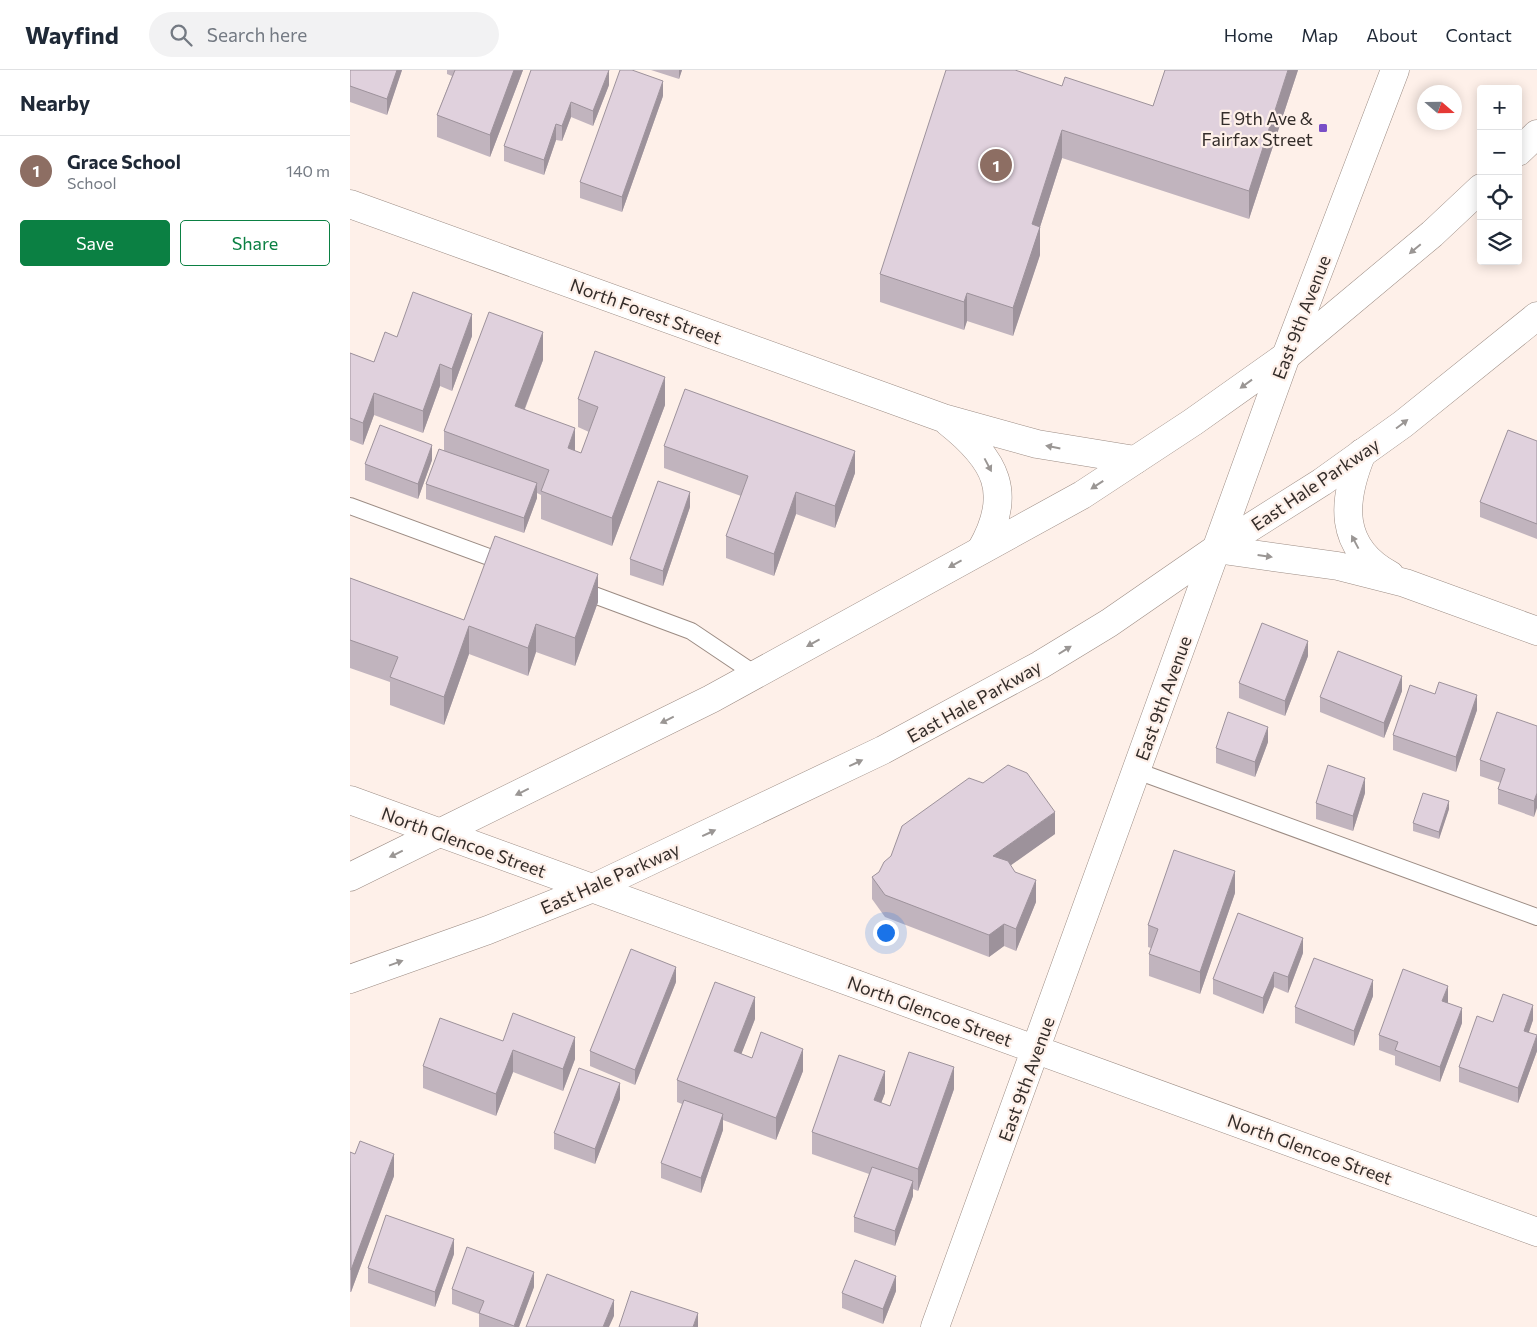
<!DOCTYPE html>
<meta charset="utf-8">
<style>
:root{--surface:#fff;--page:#f2f2f3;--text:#1f2937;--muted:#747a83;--line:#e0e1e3;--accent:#0b8043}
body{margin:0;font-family:Commissioner,sans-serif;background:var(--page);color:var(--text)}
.controls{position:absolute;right:15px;top:15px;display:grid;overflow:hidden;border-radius:5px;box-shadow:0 2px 12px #0003}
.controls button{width:45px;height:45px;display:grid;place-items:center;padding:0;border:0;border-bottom:1px solid var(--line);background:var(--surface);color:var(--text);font:25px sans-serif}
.compass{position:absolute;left:1067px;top:15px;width:45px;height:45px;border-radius:50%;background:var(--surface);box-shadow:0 2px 12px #0003;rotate:110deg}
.you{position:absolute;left:535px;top:862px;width:18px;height:18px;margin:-12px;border:4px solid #fff;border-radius:50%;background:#1a73e8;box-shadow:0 0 0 8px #1a73e833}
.badge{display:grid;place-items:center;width:32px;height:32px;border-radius:50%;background:var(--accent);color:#fff;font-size:16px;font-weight:700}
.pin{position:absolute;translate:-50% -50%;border:2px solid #fff;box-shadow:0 1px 5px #0006}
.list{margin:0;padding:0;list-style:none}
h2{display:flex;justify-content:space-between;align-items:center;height:65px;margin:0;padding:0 20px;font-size:21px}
h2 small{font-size:16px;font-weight:400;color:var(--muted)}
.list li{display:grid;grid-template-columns:32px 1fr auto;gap:15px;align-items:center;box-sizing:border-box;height:70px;padding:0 20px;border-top:1px solid var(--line)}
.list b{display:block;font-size:19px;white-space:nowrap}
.list p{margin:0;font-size:16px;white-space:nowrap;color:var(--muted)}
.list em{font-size:16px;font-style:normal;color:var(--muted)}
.actions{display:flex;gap:10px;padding:15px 20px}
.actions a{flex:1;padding:11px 0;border:1px solid var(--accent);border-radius:5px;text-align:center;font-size:18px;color:var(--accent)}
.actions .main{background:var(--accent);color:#fff}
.icon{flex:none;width:28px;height:28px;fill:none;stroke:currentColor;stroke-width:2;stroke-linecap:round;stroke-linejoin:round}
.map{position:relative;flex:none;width:1187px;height:1257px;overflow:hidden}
header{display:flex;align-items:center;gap:30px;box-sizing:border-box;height:70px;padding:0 25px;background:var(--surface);border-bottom:1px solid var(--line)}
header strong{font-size:24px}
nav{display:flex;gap:28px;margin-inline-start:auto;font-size:18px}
.search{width:350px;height:45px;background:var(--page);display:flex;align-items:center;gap:12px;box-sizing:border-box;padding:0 18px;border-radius:28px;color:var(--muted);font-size:19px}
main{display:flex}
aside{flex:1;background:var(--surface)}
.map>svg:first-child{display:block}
</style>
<header>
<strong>Wayfind</strong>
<div class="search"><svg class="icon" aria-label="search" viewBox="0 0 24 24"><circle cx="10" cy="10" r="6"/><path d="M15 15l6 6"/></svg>Search here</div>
<nav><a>Home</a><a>Map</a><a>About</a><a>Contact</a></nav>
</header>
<main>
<aside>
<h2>Nearby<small></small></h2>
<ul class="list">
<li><span class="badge" style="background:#8d6e63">1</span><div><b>Grace School</b><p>School</p></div><em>140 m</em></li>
</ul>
<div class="actions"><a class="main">Save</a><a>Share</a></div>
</aside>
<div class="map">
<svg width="1187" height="1257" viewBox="0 0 1187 1257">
<rect width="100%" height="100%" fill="#fef0e9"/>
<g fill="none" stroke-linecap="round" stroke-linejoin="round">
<g stroke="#9c8c84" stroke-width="18">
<path id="service" d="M 0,436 L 158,494
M 228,519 L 341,561 L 405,604
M 787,701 L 1187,847"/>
</g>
<g stroke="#9c8c84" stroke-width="29">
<path id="minor" d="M 0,134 L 593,348 L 687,374 L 785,390
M 598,352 C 646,390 664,423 631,480
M 1012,383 C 992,431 988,477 1040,505
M 866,479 L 988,496 L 1055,513 L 1187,561
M 0,730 L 1187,1162
M 585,1257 L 936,286 L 1045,0"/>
</g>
<g stroke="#9c8c84" stroke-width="29">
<path id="tertiary" d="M 1168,82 L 1187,64
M 0,807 L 361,629 L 732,425 L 843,352 L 936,286 L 1082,164 L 1131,118
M 0,909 L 138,860 L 243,818 L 533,680 L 690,595 L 759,553 L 866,479 L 972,412 L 1053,354 L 1187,246"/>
</g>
<use href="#service" stroke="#fff" stroke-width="16"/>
<use href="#minor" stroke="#fff" stroke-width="28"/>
<use href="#tertiary" stroke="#fff" stroke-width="28"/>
</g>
<path fill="#c1b4be" d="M 0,0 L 52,0 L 37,45 L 0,32 Z
M 97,0 L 173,0 L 140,87 L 87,67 L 87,45 L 102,6 L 97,4 Z
M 181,0 L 259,15 L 243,56 L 221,47 L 212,71 L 206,70 L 194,105 L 154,91 L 154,76 Z
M 301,0 L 332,0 L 329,9 Z
M 815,0 L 948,0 L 899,149 L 712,88 L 690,157 L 690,185 L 663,266 L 617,251 L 614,260 L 530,232 L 530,204 L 712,16 L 803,36 Z
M 313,26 L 272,142 L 230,128 L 230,112 Z
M 122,266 L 102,321 L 90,316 L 73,363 L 24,345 L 13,375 L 0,370 L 0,283 L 24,292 L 47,267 Z
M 193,290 L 175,339 L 225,381 L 231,383 L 239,362 L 228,357 L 228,329 L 315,335 L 262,476 L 191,449 L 191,425 L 187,423 L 187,428 L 174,463 L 76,429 L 76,414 L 94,380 L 94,361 Z
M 1187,371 L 1187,469 L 1130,447 L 1130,432 Z
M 314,376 L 505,403 L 485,458 L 446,444 L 424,506 L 376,488 L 376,466 L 391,426 L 314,398 Z
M 82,390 L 68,429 L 15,410 L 15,394 Z
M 340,437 L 313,516 L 280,505 L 280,489 Z
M 0,508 L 114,550 L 248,532 L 225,596 L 186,582 L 178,606 L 119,584 L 94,655 L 40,635 L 40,612 L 0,598 Z
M 958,586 L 935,646 L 889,628 L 889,613 Z
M 1052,621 L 1034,668 L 970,642 L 970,627 Z
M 1085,624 L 1127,640 L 1106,702 L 1043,680 L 1043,665 Z
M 1187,656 L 1184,747 L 1148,734 L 1148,719 L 1151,713 L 1130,706 L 1130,690 Z
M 918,672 L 905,707 L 866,693 L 866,678 Z
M 1015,723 L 1003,761 L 966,749 L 966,733 Z
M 1099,739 L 1089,769 L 1063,761 L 1063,753 Z
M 705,764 L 660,795 L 686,832 L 666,881 L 654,876 L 639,887 L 535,847 L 522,829 L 522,807 L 529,802 Z
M 885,823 L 850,924 L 799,906 L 799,884 L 801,878 L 798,877 L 798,855 Z
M 953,883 L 938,923 L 924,917 L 913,944 L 863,924 L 863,909 Z
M 326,912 L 285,1015 L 240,996 L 240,981 Z
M 1023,926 L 1004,976 L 945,953 L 945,937 Z
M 1098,932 L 1098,933 L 1112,953 L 1090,1012 L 1045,995 L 1045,986 L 1029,980 L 1029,965 Z
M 405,949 L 391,984 L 402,988 L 453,1001 L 426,1070 L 373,1050 L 373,1060 L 351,1123 L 311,1108 L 311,1093 L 332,1034 L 327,1032 L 327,1010 Z
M 1183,950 L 1179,962 L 1187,981 L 1168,1033 L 1109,1012 L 1109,997 L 1143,952 Z
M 153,971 L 225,989 L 213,1021 L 163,1002 L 146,1046 L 73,1018 L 73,996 Z
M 604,1019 L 568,1121 L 563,1119 L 563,1126 L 545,1176 L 504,1162 L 504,1147 L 519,1104 L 462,1084 L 462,1062 L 535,1023 L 531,1033 L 540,1036 Z
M 270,1029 L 245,1094 L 204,1079 L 204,1063 Z
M 0,1082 L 44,1106 L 1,1222 L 0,1222 Z
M 104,1184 L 85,1237 L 18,1213 L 18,1198 Z
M 184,1217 L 169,1257 L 129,1257 L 129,1244 L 102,1234 L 102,1219 Z
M 546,1221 L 533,1254 L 492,1238 L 492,1223 Z"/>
<path fill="#9d929b" d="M 47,0 L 52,0 L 37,45 L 37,29 Z
M 164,0 L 173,0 L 140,87 L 140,65 Z
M 259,0 L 259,15 L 243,56 L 243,41 Z
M 329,0 L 332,0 L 329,9 Z
M 938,0 L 948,0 L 899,149 L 899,121 Z
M 313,11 L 313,26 L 272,142 L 272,127 Z
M 221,32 L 221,47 L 212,71 L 212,56 Z
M 206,54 L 206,70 L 194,105 L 194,90 Z
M 712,60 L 712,88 L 682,182 L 682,154 Z
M 690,157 L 690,185 L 663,266 L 663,238 Z
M 617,223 L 617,251 L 614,260 L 614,232 Z
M 122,244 L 122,266 L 102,321 L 102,299 Z
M 193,262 L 193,290 L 165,364 L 165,336 Z
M 90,294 L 90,316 L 73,363 L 73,341 Z
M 315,307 L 315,335 L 262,476 L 262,448 Z
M 24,323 L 24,345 L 13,375 L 13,353 Z
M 225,358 L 225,386 L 218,378 Z
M 82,375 L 82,390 L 68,429 L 68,414 Z
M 505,381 L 505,403 L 485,458 L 485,436 Z
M 187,413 L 187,428 L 174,463 L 174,448 Z
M 340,422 L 340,437 L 313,516 L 313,501 Z
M 446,422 L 446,444 L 424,506 L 424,484 Z
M 248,504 L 248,532 L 225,596 L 225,568 Z
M 186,554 L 186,582 L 178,606 L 178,578 Z
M 119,556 L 119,584 L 94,655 L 94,627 Z
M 958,571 L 958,586 L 935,646 L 935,631 Z
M 1052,606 L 1052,621 L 1034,668 L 1034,653 Z
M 1127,625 L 1127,640 L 1106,702 L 1106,687 Z
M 918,657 L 918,672 L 905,707 L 905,692 Z
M 1015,708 L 1015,723 L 1003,761 L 1003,746 Z
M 1187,723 L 1187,738 L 1184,747 L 1184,731 Z
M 1099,731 L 1099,739 L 1089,769 L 1089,762 Z
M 705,742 L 705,764 L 643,808 L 643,786 Z
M 885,801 L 885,823 L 850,924 L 850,902 Z
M 686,810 L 686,832 L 666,881 L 666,859 Z
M 654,854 L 654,876 L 639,887 L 639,865 Z
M 953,868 L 953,883 L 938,923 L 938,907 Z
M 326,897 L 326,912 L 285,1015 L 285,1000 Z
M 924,902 L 924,917 L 913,944 L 913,928 Z
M 1023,910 L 1023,926 L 1004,976 L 1004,961 Z
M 1098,916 L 1098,932 L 1092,946 L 1092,931 Z
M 405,927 L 405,949 L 384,1003 L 384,981 Z
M 1183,935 L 1183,950 L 1174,976 L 1174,961 Z
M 1112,938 L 1112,953 L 1090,1012 L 1090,997 Z
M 1187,965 L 1187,981 L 1168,1033 L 1168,1018 Z
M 225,967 L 225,989 L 213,1021 L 213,999 Z
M 453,979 L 453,1001 L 426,1070 L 426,1048 Z
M 163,980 L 163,1002 L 146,1046 L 146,1024 Z
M 604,997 L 604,1019 L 568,1121 L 568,1099 Z
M 535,1001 L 535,1023 L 524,1052 L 524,1030 Z
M 270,1013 L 270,1029 L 245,1094 L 245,1079 Z
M 373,1044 L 373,1060 L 351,1123 L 351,1108 Z
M 44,1084 L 44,1106 L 1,1222 L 1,1200 Z
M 563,1111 L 563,1126 L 545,1176 L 545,1161 Z
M 104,1169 L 104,1184 L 85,1237 L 85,1222 Z
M 184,1202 L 184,1217 L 169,1257 L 164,1257 Z
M 546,1206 L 546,1221 L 533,1254 L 533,1239 Z
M 264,1230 L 264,1246 L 259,1257 L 253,1257 Z
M 348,1243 L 348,1257 L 343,1257 Z"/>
<path fill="#e0d1dd" stroke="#9d929b" d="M 0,0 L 47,0 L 37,29 L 0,16 Z
M 105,0 L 164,0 L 140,65 L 87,45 Z
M 181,0 L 259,0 L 243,41 L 221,32 L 212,56 L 206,54 L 194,90 L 154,76 Z
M 270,0 L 282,0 L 313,11 L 272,127 L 230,112 Z
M 596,0 L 665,0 L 712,16 L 715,7 L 803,36 L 815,0 L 938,0 L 899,121 L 712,60 L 682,154 L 690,157 L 663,238 L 617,223 L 614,232 L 530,204 Z
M 63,222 L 122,244 L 102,299 L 90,294 L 73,341 L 24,323 L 13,353 L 0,348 L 0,283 L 24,292 L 35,262 L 47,267 Z
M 139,242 L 193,262 L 165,336 L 225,358 L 218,378 L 231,383 L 248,337 L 228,329 L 245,281 L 315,307 L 262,448 L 191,421 L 199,400 L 94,361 Z
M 335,319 L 505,381 L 485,436 L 446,422 L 424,484 L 376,466 L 398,406 L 314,376 Z
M 30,355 L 82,375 L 68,414 L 15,394 Z
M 1158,360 L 1187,371 L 1187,454 L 1130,432 Z
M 89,379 L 187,413 L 174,448 L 76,414 Z
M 308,411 L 340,422 L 313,501 L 280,489 Z
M 145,466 L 248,504 L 225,568 L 186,554 L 178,578 L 119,556 L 94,627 L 40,607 L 48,587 L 0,570 L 0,508 L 114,550 Z
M 912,553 L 958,571 L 935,631 L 889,613 Z
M 988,581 L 1052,606 L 1034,653 L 970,627 Z
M 1089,612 L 1127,625 L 1106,687 L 1043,665 L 1060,615 L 1085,624 Z
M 878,642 L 918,657 L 905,692 L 866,678 Z
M 1147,642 L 1187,656 L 1187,723 L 1184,731 L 1148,719 L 1155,699 L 1130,690 Z
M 658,695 L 677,703 L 705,742 L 643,786 L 658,791 L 665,802 L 686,810 L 666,859 L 654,854 L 639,865 L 535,825 L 522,807 L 529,802 L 534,792 L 541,786 L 552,756 L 619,708 L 633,713 Z
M 978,695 L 1015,708 L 1003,746 L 966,733 Z
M 1073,723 L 1099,731 L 1089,762 L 1063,753 Z
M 824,780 L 885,801 L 850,902 L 799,884 L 808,859 L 798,855 Z
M 888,843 L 953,868 L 938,907 L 924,902 L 913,928 L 863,909 Z
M 281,879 L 326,897 L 285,1000 L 240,981 Z
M 964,888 L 1023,910 L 1004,961 L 945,937 Z
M 1053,899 L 1098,916 L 1092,931 L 1112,938 L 1090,997 L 1045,980 L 1048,972 L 1029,965 Z
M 365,912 L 405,927 L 384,981 L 402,988 L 411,962 L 453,979 L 426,1048 L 327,1010 Z
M 1153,924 L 1183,935 L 1174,961 L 1187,965 L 1168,1018 L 1109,997 L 1127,946 L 1143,952 Z
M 163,943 L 225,967 L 213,999 L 163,980 L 146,1024 L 73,996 L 90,948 L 153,971 Z
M 559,982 L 604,997 L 568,1099 L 462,1062 L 489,985 L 535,1001 L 524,1030 L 540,1036 Z
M 229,998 L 270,1013 L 245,1079 L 204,1063 Z
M 334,1030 L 373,1044 L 351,1108 L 311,1093 Z
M 10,1071 L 44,1084 L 1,1200 L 0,1082 L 5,1084 Z
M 522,1097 L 563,1111 L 545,1161 L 504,1147 Z
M 36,1145 L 104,1169 L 85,1222 L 18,1198 Z
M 117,1177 L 184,1202 L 164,1256 L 129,1243 L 134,1231 L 102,1219 Z
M 505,1190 L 546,1206 L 533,1239 L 492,1223 Z
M 197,1204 L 264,1230 L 253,1257 L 176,1257 Z
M 281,1221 L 348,1243 L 343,1257 L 269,1257 Z"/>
<defs><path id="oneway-solid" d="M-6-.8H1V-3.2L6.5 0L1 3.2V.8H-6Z" transform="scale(1.25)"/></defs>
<g fill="#9a9694">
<use href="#oneway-solid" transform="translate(1065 179) rotate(140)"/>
<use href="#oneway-solid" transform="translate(896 314) rotate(144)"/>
<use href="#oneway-solid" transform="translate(1052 354) rotate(-37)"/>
<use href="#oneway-solid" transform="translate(703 377) rotate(-169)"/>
<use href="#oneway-solid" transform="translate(638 395) rotate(62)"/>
<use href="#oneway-solid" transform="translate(747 415) rotate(147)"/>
<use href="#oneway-solid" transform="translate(1005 472) rotate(-118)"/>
<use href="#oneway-solid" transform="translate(915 486) rotate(8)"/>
<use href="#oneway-solid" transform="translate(605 494) rotate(151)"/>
<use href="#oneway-solid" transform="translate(463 573) rotate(151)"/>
<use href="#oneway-solid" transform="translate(715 580) rotate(-32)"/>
<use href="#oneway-solid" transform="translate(317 650) rotate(154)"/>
<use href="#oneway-solid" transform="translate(506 693) rotate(-25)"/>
<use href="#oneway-solid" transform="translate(172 722) rotate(154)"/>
<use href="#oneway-solid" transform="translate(359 763) rotate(-25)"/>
<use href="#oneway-solid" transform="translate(46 784) rotate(154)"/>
<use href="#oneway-solid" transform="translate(46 893) rotate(-20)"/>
</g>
<rect fill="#794ec7" stroke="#fef0e9" stroke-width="2" x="968" y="53" width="10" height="10" rx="2.5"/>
<g text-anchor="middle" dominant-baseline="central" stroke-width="4.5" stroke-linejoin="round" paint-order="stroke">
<g font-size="18" fill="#342d2a" stroke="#fef0e9" text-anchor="end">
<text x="963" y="48">E 9th Ave &amp;<tspan x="963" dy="21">Fairfax Street</tspan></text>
</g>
<g font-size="18" fill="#342d2a" stroke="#fef0e9">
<text transform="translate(296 241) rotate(20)">North Forest Street</text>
<text transform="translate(951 247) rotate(-69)">East 9th Avenue</text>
<text transform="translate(965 414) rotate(-34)">East Hale Parkway</text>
<text transform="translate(813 628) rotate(-70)">East 9th Avenue</text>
<text transform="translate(624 631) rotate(-29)">East Hale Parkway</text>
<text transform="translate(114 772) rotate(20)">North Glencoe Street</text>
<text transform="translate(260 808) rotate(-24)">East Hale Parkway</text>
<text transform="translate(580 941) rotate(20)">North Glencoe Street</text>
<text transform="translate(676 1009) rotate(-70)">East 9th Avenue</text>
<text transform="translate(960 1079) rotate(20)">North Glencoe Street</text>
</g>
</g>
</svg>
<div class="controls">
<button>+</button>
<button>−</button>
<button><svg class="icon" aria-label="locate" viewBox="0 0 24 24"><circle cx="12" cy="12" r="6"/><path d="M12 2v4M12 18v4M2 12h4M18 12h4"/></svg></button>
<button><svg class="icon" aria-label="layers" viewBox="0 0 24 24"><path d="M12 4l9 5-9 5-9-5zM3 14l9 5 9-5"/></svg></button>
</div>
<svg class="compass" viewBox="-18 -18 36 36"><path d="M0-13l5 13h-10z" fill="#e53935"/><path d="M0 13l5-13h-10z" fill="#747a83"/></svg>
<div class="you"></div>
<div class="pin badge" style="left:646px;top:95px;background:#8d6e63">1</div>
</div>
</main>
